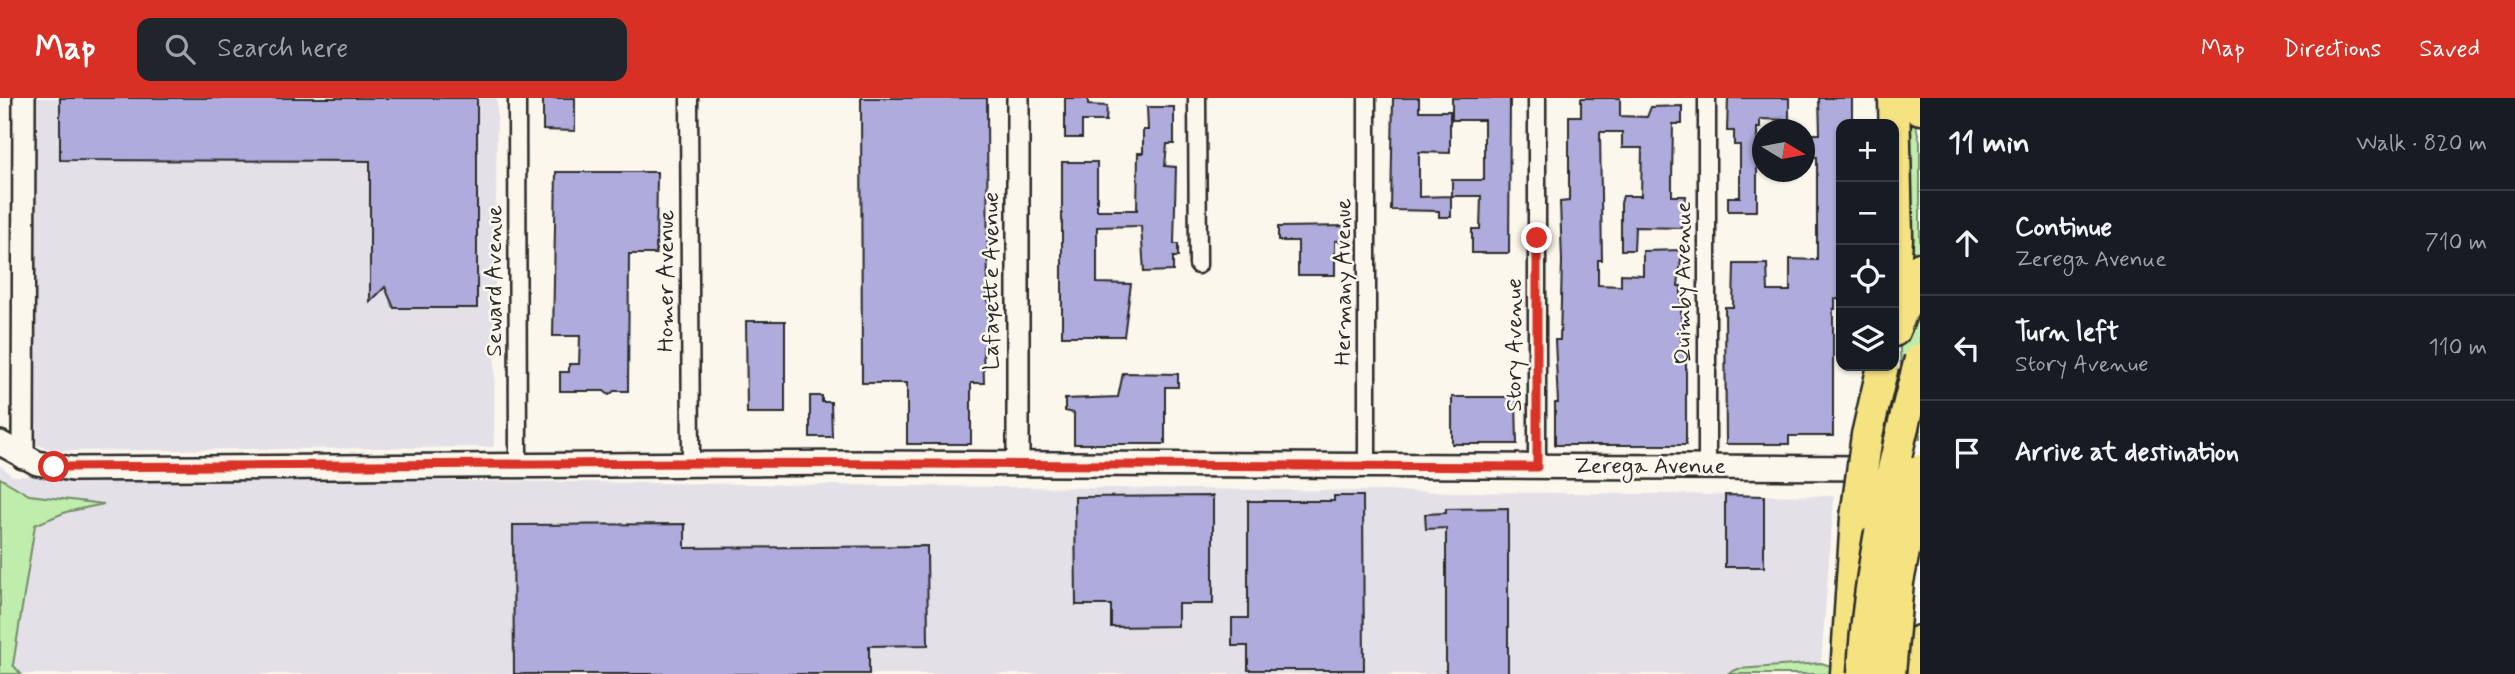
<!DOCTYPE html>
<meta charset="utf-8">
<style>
:root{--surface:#171b24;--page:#20242c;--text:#f1f3f6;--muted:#9ea1a6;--line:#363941;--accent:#d93025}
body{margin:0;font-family:Mynerve,sans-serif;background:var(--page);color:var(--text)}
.controls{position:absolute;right:21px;top:21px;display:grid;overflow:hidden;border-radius:14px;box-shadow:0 2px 5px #0004}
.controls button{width:63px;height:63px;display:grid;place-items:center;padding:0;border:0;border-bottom:2px solid var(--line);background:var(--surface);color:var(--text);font:35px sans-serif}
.compass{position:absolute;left:1752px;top:21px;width:63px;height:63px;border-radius:50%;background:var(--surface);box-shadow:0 2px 5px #0004;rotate:100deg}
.stop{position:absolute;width:21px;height:21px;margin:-16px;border:5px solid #d93025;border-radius:50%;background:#fff}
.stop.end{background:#d93025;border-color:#fff;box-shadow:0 2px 7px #0008}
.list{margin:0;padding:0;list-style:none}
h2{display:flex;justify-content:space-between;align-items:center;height:91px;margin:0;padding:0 28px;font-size:30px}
h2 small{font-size:23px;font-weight:400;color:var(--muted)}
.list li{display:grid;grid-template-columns:46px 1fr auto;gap:21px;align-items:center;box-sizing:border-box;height:105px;padding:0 28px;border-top:2px solid var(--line)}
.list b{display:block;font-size:26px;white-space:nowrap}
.list p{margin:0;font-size:23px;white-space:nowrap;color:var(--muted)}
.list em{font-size:23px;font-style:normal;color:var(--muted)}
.icon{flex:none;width:38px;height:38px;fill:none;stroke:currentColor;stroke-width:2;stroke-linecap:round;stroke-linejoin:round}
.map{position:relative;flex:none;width:1920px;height:576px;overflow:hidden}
header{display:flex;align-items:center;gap:42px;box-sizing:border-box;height:98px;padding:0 35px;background:var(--accent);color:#fff}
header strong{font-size:33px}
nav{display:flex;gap:38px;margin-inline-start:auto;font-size:24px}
.search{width:490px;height:63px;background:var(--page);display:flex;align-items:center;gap:18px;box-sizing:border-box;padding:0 24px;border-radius:14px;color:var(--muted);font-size:26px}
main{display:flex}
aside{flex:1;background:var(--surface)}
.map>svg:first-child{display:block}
</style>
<header>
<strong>Map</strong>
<div class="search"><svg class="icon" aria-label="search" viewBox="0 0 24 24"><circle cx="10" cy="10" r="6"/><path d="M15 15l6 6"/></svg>Search here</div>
<nav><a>Map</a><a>Directions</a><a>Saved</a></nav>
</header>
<main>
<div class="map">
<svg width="1920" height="576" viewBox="0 0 1920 576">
<rect width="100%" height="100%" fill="#fbf7ec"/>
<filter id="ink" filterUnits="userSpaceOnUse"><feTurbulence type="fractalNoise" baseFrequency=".0143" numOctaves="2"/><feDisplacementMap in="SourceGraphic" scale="14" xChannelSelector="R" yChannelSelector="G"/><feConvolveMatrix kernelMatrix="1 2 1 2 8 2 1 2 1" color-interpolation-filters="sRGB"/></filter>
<g filter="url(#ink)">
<path fill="#e4e0e7" d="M 31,0 L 497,0 L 494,349 L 56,353 L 27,344 Z
M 0,367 L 12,378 L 1834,398 L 1821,565 L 1738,571 L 1727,576 L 0,576 Z"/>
<path fill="#bfedab" stroke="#758c6b" stroke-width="2" d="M 1909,0 L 1920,44 L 1920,341 L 1905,341 L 1900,251 Z
M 0,380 L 29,397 L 104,406 L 66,414 L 35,427 L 13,567 L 21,576 L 0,576 Z
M 1821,565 L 1858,576 L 1727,576 L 1738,571 Z"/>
<path fill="#afabdc" stroke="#2b2b2b" stroke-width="2" d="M 60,0 L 477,0 L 477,210 L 394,210 L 385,189 L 370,204 L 370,63 L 60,62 Z
M 543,0 L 575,0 L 575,33 L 543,32 Z
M 861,0 L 987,0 L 988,249 L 983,249 L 984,285 L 971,285 L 971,346 L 907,346 L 907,285 L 862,285 Z
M 1065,0 L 1088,0 L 1088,7 L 1107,8 L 1106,23 L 1082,23 L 1082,40 L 1065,40 Z
M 1393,0 L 1419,0 L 1419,13 L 1450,13 L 1450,55 L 1419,54 L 1419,99 L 1451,98 L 1451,119 L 1439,119 L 1439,113 L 1391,112 Z
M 1452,0 L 1510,0 L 1509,155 L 1472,155 L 1472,131 L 1480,131 L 1481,98 L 1452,98 L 1452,82 L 1484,82 L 1484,22 L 1452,22 Z
M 1581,0 L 1620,0 L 1620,18 L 1647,19 L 1651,9 L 1682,8 L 1682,26 L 1673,26 L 1672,82 L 1672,98 L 1686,98 L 1682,130 L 1635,129 L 1634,152 L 1621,152 L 1621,105 L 1623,98 L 1641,98 L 1642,50 L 1622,50 L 1622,34 L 1600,34 L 1602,162 L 1598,162 L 1598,187 L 1621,188 L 1621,176 L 1643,177 L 1643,153 L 1682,152 L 1678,188 L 1681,188 L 1681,243 L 1686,243 L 1686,347 L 1555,347 L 1555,305 L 1558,305 L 1555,242 L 1560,242 L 1562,163 L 1560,104 L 1569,103 L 1569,18 L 1581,18 Z
M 1728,0 L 1789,0 L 1789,22 L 1760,21 L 1760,30 L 1757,30 L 1757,113 L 1728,113 L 1728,99 L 1740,99 L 1740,47 L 1734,47 L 1734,33 L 1727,33 Z
M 1819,0 L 1852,0 L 1852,26 L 1841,26 L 1841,201 L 1835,201 L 1835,211 L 1833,211 L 1833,338 L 1789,338 L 1789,346 L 1726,346 L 1725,209 L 1733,209 L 1734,166 L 1767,166 L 1768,193 L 1790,193 L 1790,161 L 1817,162 L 1817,59 L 1804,59 L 1804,36 L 1820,36 Z
M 1147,9 L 1174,9 L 1174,46 L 1167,46 L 1165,68 L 1176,69 L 1174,146 L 1178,146 L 1178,159 L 1173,159 L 1173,173 L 1144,174 L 1141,128 L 1097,129 L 1097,185 L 1131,186 L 1124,238 L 1062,238 L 1062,64 L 1097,64 L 1097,112 L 1137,112 L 1138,55 L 1143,55 L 1143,32 L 1148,32 Z
M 556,74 L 657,74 L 656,156 L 629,156 L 628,293 L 614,293 L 609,297 L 604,293 L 560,293 L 560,274 L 569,274 L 569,266 L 579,266 L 580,238 L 553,238 Z
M 1349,128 L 1350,142 L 1335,143 L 1335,177 L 1298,177 L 1298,143 L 1278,143 L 1278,129 Z
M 746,223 L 785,223 L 785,315 L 747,315 Z
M 1123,275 L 1178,276 L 1178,289 L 1165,289 L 1165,346 L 1074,346 L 1074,315 L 1065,313 L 1065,301 L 1118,299 Z
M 810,298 L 822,298 L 822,304 L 831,304 L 832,339 L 810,339 Z
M 1452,299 L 1516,299 L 1517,346 L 1452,346 Z
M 1725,397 L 1764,398 L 1764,469 L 1725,469 Z
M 1213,398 L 1213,506 L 1178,506 L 1178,528 L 1111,529 L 1111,507 L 1076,507 L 1075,399 Z
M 1334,398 L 1363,398 L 1364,572 L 1248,572 L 1248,548 L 1232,548 L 1232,520 L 1248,520 L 1248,403 L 1334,403 Z
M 1508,410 L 1508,576 L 1446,576 L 1446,430 L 1426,431 L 1425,416 L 1446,415 L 1446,411 Z
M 685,426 L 685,450 L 927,448 L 928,547 L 869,548 L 869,576 L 514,576 L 513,427 Z"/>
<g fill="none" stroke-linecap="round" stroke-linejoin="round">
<g stroke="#2b2b2b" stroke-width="21">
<path id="minor" d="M 517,0 L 518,365
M 689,0 L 691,365
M 1197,0 L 1198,167
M 1367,0 L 1367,368
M 1537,0 L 1537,369
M 1707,0 L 1707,369"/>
</g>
<g stroke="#2b2b2b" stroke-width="26">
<path id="tertiary" d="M 23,360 L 24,0
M 1018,365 L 1018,0"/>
</g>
<g stroke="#2b2b2b" stroke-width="28">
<path id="secondary" d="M 1886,285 L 1889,359
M 0,345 L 37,365 L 72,371 L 864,365 L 1878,370"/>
</g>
<g stroke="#2b2b2b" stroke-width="35">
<path id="motorway" d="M 1918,0 L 1920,11
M 1894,189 L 1897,140 L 1894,0
M 1894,233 L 1920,170
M 1846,576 L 1856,419
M 1920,576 L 1920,543"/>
</g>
<use href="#minor" stroke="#fbf7ec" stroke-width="16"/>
<use href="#tertiary" stroke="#fbf7ec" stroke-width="21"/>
<use href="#secondary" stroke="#fbf7ec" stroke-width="23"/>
<use href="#motorway" stroke="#f5e382" stroke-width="30"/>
<g stroke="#2b2b2b" stroke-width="35" stroke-linecap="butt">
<path id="motorway-bridge" d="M 1856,419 L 1867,337 L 1883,268
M 1863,576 C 1868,468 1893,366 1920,261
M 1890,576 L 1898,484 L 1920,372"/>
</g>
<use href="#motorway-bridge" stroke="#f5e382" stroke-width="30"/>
</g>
</g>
<g fill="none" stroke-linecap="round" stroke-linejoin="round" filter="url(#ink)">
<path stroke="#d93025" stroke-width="9" d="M 54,369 L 691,365 L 1537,369 L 1537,140"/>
</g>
<g text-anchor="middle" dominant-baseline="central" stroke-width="5" stroke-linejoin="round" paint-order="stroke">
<g font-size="23" fill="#2b2b2b" stroke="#fbf7ec">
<text transform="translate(495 183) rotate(-90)">Seward Avenue</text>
<text transform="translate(667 183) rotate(-90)">Homer Avenue</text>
<text transform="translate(992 183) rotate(-90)">Lafayette Avenue</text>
<text transform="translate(1344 184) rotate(-90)">Hermany Avenue</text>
<text transform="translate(1684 185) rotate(-90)">Quimby Avenue</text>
<text transform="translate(1515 247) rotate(-90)">Story Avenue</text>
<text x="1650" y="369">Zerega Avenue</text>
</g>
</g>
</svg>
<div class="controls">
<button>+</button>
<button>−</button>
<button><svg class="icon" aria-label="locate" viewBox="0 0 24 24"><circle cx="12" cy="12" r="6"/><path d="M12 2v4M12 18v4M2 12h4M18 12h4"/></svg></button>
<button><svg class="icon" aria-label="layers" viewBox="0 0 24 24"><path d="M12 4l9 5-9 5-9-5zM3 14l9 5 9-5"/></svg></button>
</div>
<svg class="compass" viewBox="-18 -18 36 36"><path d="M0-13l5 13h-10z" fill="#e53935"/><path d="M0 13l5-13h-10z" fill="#9ea1a6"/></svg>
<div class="stop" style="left:54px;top:369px"></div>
<div class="stop end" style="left:1537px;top:140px"></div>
</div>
<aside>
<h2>11 min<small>Walk · 820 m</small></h2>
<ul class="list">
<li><svg class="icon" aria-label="ahead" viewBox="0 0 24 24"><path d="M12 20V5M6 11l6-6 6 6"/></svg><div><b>Continue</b><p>Zerega Avenue</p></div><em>710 m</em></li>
<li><svg class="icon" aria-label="left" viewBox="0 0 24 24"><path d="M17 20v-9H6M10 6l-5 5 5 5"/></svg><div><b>Turn left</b><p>Story Avenue</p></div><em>110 m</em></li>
<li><svg class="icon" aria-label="arrive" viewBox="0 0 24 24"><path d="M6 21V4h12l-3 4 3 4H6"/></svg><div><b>Arrive at destination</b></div></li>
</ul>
</aside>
</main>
